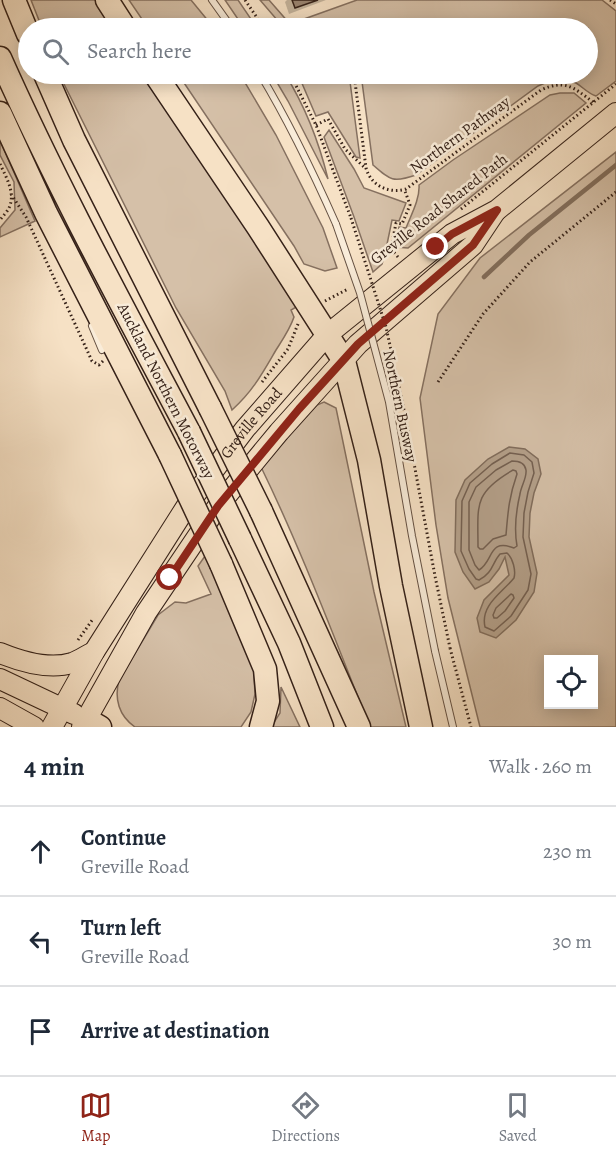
<!DOCTYPE html>
<meta charset="utf-8">
<style>
:root{--surface:#fff;--page:#f2f2f3;--text:#1f2937;--muted:#747a83;--line:#e0e1e3;--accent:#8f2418}
body{margin:0;font-family:Alegreya,serif;background:var(--page);color:var(--text)}
.controls{position:absolute;right:18px;bottom:18px;display:grid;overflow:hidden;border-radius:0px;box-shadow:0 3px 15px #0003}
.controls button{width:54px;height:54px;display:grid;place-items:center;padding:0;border:0;border-bottom:2px solid var(--line);background:var(--surface);color:var(--text);font:30px sans-serif}
.stop{position:absolute;width:18px;height:18px;margin:-14px;border:4px solid #8f2418;border-radius:50%;background:#fff}
.stop.end{background:#8f2418;border-color:#fff;box-shadow:0 2px 6px #0008}
.list{margin:0;padding:0;list-style:none}
h2{display:flex;justify-content:space-between;align-items:center;height:78px;margin:0;padding:0 24px;font-size:26px}
h2 small{font-size:20px;font-weight:400;color:var(--muted)}
.list li{display:grid;grid-template-columns:39px 1fr auto;gap:18px;align-items:center;box-sizing:border-box;height:90px;padding:0 24px;border-top:2px solid var(--line)}
.list b{display:block;font-size:22px;white-space:nowrap}
.list p{margin:0;font-size:20px;white-space:nowrap;color:var(--muted)}
.list em{font-size:20px;font-style:normal;color:var(--muted)}
.icon{flex:none;width:33px;height:33px;fill:none;stroke:currentColor;stroke-width:2;stroke-linecap:round;stroke-linejoin:round}
.map{position:relative;flex:none;width:616px;height:727px;overflow:hidden}
.search{position:absolute;background:var(--surface);box-shadow:0 3px 15px #0003;left:18px;right:18px;top:18px;height:66px;display:flex;align-items:center;gap:15px;box-sizing:border-box;padding:0 21px;border-radius:33px;color:var(--muted);font-size:22px}
.sheet{height:348px;background:var(--surface)}
nav{display:flex;justify-content:space-around;align-items:center;box-sizing:border-box;height:84px;border-top:2px solid var(--line);background:var(--surface);font-size:16px;color:var(--muted)}
nav a{display:grid;justify-items:center;gap:3px}
nav .on{color:var(--accent)}
.map>svg:first-child{display:block}
</style>
<div class="map">
<svg width="616" height="727" viewBox="0 0 616 727">
<rect width="100%" height="100%" fill="#f6e1c5"/>
<filter id="stains"><feTurbulence type="fractalNoise" baseFrequency=".00333" numOctaves="4"/><feColorMatrix values="0 0 0 0 .2 0 0 0 0 .09 0 0 0 0 .02 0 0 0 .5 -.17"/></filter>
<radialGradient id="worn" r=".72"><stop offset=".6" stop-color="#630" stop-opacity="0"/><stop offset="1" stop-color="#630" stop-opacity=".3"/></radialGradient>
<path fill="#d5c0a8" stroke="#857060" stroke-width="1.5" fill-rule="evenodd" d="M 31,0 L 95,0 L 114,28 L 42,28 Z
M 129,0 L 191,0 L 214,28 L 148,28 Z
M 225,0 L 238,0 L 257,28 L 244,28 Z
M 260,0 L 269,0 L 290,24 L 357,0 L 602,0 L 616,11 L 616,81 L 596,96 C 587,93 583,87 576,83 C 563,77 549,81 538,86 L 416,175 C 393,183 390,180 373,165 L 361,74 L 588,74 L 588,28 L 329,28 L 324,27 L 321,28 L 284,28 Z
M 59,74 L 144,74 L 298,306 L 291,310 L 294,317 C 290,329 283,339 276,350 C 262,374 253,391 232,410 L 225,391 L 176,308 Z
M 178,74 L 240,74 L 276,135 L 323,228 L 337,268 L 325,271 L 304,264 L 294,246 Z
M 272,74 L 285,74 C 305,106 319,142 328,179 L 288,101 Z
M 298,74 L 349,74 L 360,158 L 356,157 L 328,112 L 316,116 Z
M 560,93 L 574,93 L 586,103 L 408,248 L 395,247 L 399,227 L 406,228 C 411,215 420,199 419,185 L 453,160 L 550,95 Z
M 329,130 L 354,169 L 364,188 L 406,203 L 399,221 L 392,220 L 385,254 L 382,264 L 373,272 L 354,217 L 324,137 Z
M 0,140 L 35,221 L 0,237 L 0,228 L 15,210 L 14,182 L 0,155 Z
M 616,152 L 616,727 L 480,727 L 448,598 L 436,525 L 420,398 L 438,314 L 480,258 ZM 548,660 L 594,660 L 594,704 L 548,704 Z
M 324,402 L 336,408 L 374,592 L 406,727 L 370,727 C 335,640 302,551 261,467 L 317,405 Z
M 205,556 L 253,658 L 255,694 L 251,712 L 241,727 L 135,727 C 119,716 114,699 119,680 L 158,615 L 175,602 L 186,603 L 211,594 L 198,566 Z
M 281,687 L 300,727 L 271,727 L 280,713 Z"/>
<path fill="#b4a08a" stroke="#816d5c" stroke-width="1.5" d="M 509,447 L 525,449 L 538,459 L 541,474 L 534,493 L 530,513 L 529,537 L 537,573 L 534,592 L 516,620 L 496,638 L 480,632 L 477,618 L 484,600 L 509,575 L 505,557 L 499,569 L 489,582 L 475,589 L 463,572 L 455,552 L 456,500 L 465,480 L 488,459 Z"/>
<path fill="#0003" d="M 287,0 L 326,0 L 289,14 L 285,2 Z"/>
<g fill="none" stroke-linecap="round" stroke-linejoin="round">
<path stroke="#746051" stroke-width="1.5" d="M 510,453 L 524,455 L 532,462 L 534,473 L 528,492 L 524,513 L 523,537 L 531,574 L 528,590 L 511,616 L 494,631 L 485,627 C 480,605 502,593 514,578 C 516,571 513,558 507,553 L 500,554 C 492,563 493,573 479,580 L 476,579 L 469,569 L 461,551 L 462,501 L 470,483 L 492,464 Z
M 512,461 C 518,461 525,463 526,470 C 527,478 521,486 520,494 C 516,511 514,529 517,546 L 514,548 C 488,538 494,561 479,570 L 475,565 L 469,550 L 469,502 L 476,487 L 496,470 Z
M 513,470 L 516,471 L 517,474 C 509,497 508,511 506,535 L 493,539 L 483,549 L 480,549 L 478,547 C 478,505 473,493 513,470 Z
M 511,594 L 513,595 L 514,598 L 505,611 L 497,618 L 494,618 L 493,615 L 496,608 Z"/>
<path stroke="#816d5c" stroke-width="4.5" d="M 484,277 L 529,235 L 616,165"/>
</g>
<path fill="#998572" stroke="#352118" stroke-width="1.5" d="M 292,0 L 318,0 L 295,8 Z"/>
<g fill="none" stroke-linecap="round" stroke-linejoin="round">
<g stroke="#655143" stroke-width="8">
<path id="service" d="M 212,0 L 232,28
M 260,74 C 289,122 313,172 336,224
M 92,326 L 102,350
M 435,651 L 453,727"/>
</g>
<g stroke="#352118" stroke-width="22">
<g id="primary">
<path d="M 0,653 C 22,662 49,670 72,663 C 80,660 87,655 94,652"/>
<path d="M 0,679 L 74,714"/>
<path d="M 0,708 L 34,727"/>
<path id="s1" d="M 52,727 L 94,652 L 188,504 L 245,429 L 327,335 L 452,234 L 497,210 L 616,113"/>
<path d="M 82,727 L 146,613 L 218,506 L 279,432 L 358,344 L 473,245 L 495,212"/>
</g>
</g>
<g stroke="#352118" stroke-width="25">
<path id="motorway" d="M 14,0 L 28,34
M 107,0 L 125,28
M 0,58 C 57,186 124,309 189,432
M 45,74 L 74,140 L 210,408
M 155,74 L 258,227 L 344,361 L 369,460 L 391,586 L 421,727
M 0,113 L 46,213 L 170,455
M 261,511 L 359,727
M 240,539 L 289,643 L 322,727
M 221,564 L 265,669 L 268,701 L 261,727
M 86,719 L 100,727"/>
</g>
<path stroke="#352118" stroke-width="3" stroke-dasharray="1.5 3" stroke-linecap="butt" d="M 245,0 L 264,28
M 610,0 L 616,4
M 290,74 L 316,125 L 351,218
M 354,74 L 366,168 C 371,186 389,194 406,189 L 541,90 C 565,79 573,87 593,102
M 316,125 L 328,119 L 345,149 L 364,167
M 0,164 C 6,177 16,193 9,208 C 7,212 3,216 0,220
M 11,194 L 26,217 L 92,361 L 99,365 L 103,361
M 461,209 L 616,84
M 398,257 L 391,249 L 396,223 L 402,224 L 410,205 L 405,191
M 325,301 L 348,289
M 262,382 L 288,349 L 298,324
M 438,382 L 483,314 L 530,262 L 616,192
M 78,640 L 93,619
M 450,648 L 471,727"/>
<use href="#service" stroke="#f9ecd9" stroke-width="6"/>
<use href="#primary" stroke="#f6e1c5" stroke-width="20"/>
<use href="#motorway" stroke="#f6e1c5" stroke-width="22"/>
<g stroke="#655143" stroke-width="8" stroke-linecap="butt">
<path id="service-bridge" d="M 336,224 L 360,293 L 389,402 L 412,536 L 435,651"/>
</g>
<g stroke="#352118" stroke-width="25" stroke-linecap="butt">
<path id="motorway-bridge" d="M 210,408 L 261,511
M 189,432 L 240,539
M 170,455 L 221,564"/>
</g>
<path stroke="#352118" stroke-width="3" stroke-dasharray="1.5 3" stroke-linecap="butt" d="M 351,218 L 386,327 L 405,415 L 435,576 L 450,648"/>
<use href="#service-bridge" stroke="#f9ecd9" stroke-width="6"/>
<use href="#motorway-bridge" stroke="#f6e1c5" stroke-width="22"/>
</g>
<g fill="none" stroke-linecap="round" stroke-linejoin="round">
<path stroke="#8f2418" stroke-width="8" d="M 170,578 L 218,506 L 299,409 L 358,344 L 473,245 L 497,210 L 452,234 L 436,247"/>
</g>
<g text-anchor="middle" dominant-baseline="central" stroke-width="5" stroke-linejoin="round" paint-order="stroke">
<g font-size="16" fill="#352118" stroke="#f9ecd9">
<text transform="translate(460 135) rotate(-36)">Northern Pathway</text>
<text transform="translate(439 209) rotate(-38)">Greville Road Shared Path</text>
<text transform="translate(166 391) rotate(63)">Auckland Northern Motorway</text>
<text transform="translate(400 406) rotate(78)">Northern Busway</text>
<text stroke="none"><textPath href="#s1" startOffset="364">Greville Road</textPath></text>
</g>
</g>
<rect width="100%" height="100%" filter="url(#stains)"/>
<rect width="100%" height="100%" fill="url(#worn)"/>
</svg>
<div class="controls">
<button><svg class="icon" aria-label="locate" viewBox="0 0 24 24"><circle cx="12" cy="12" r="6"/><path d="M12 2v4M12 18v4M2 12h4M18 12h4"/></svg></button>
</div>
<div class="stop" style="left:170px;top:578px"></div>
<div class="stop end" style="left:436px;top:247px"></div>
<div class="search"><svg class="icon" aria-label="search" viewBox="0 0 24 24"><circle cx="10" cy="10" r="6"/><path d="M15 15l6 6"/></svg>Search here</div>
</div>
<section class="sheet">
<h2>4 min<small>Walk · 260 m</small></h2>
<ul class="list">
<li><svg class="icon" aria-label="ahead" viewBox="0 0 24 24"><path d="M12 20V5M6 11l6-6 6 6"/></svg><div><b>Continue</b><p>Greville Road</p></div><em>230 m</em></li>
<li><svg class="icon" aria-label="left" viewBox="0 0 24 24"><path d="M17 20v-9H6M10 6l-5 5 5 5"/></svg><div><b>Turn left</b><p>Greville Road</p></div><em>30 m</em></li>
<li><svg class="icon" aria-label="arrive" viewBox="0 0 24 24"><path d="M6 21V4h12l-3 4 3 4H6"/></svg><div><b>Arrive at destination</b></div></li>
</ul>
</section>
<nav>
<a class="on"><svg class="icon" aria-label="map" viewBox="0 0 24 24"><path d="M3 6l6-2 6 2 6-2v14l-6 2-6-2-6 2zM9 4v14M15 6v14"/></svg>Map</a>
<a><svg class="icon" aria-label="directions" viewBox="0 0 24 24"><path d="M12 3l9 9-9 9-9-9zM9 14v-3h6M13 9l2 2-2 2"/></svg>Directions</a>
<a><svg class="icon" aria-label="saved" viewBox="0 0 24 24"><path d="M7 4h10v16l-5-4-5 4z"/></svg>Saved</a>
</nav>
